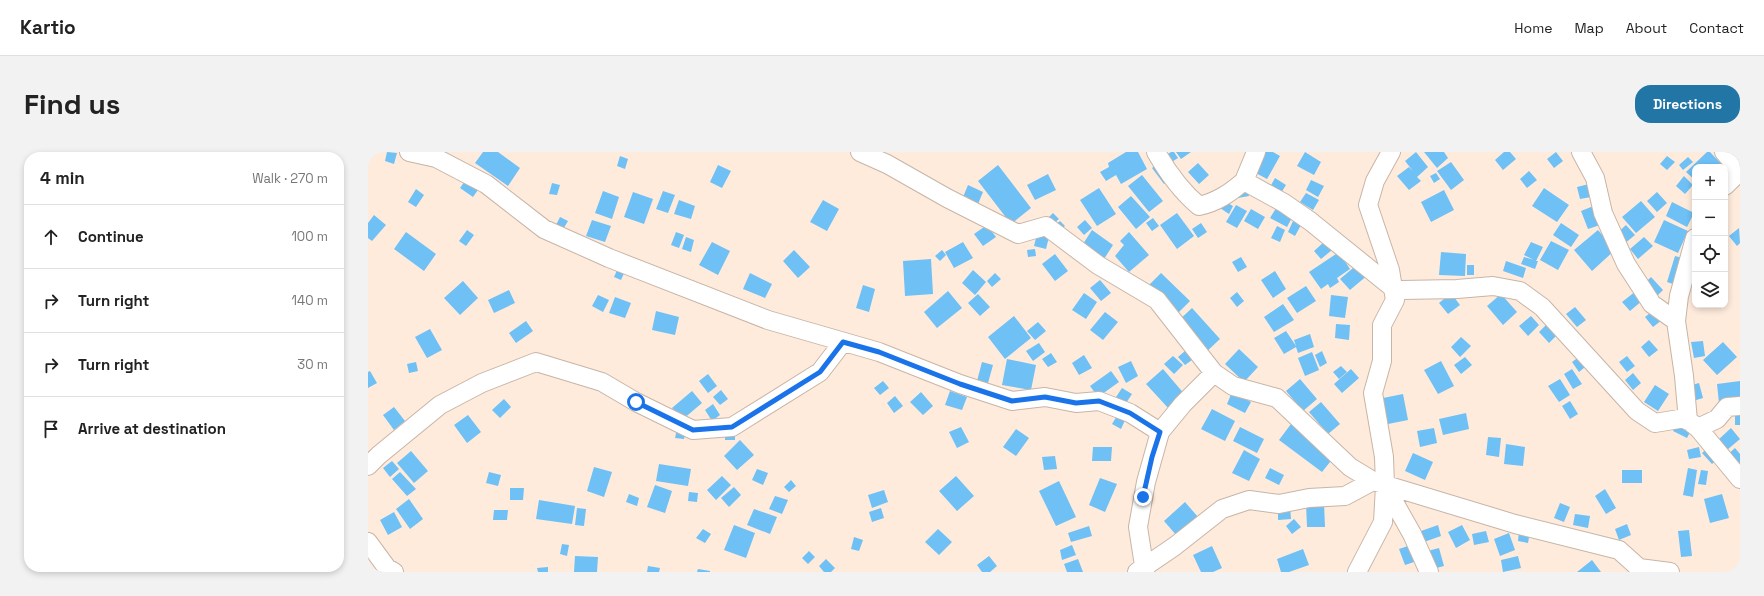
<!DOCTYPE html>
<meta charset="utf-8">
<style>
:root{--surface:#fff;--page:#f2f2f2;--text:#222;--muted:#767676;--line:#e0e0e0;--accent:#2176a6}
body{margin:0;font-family:"Space Grotesk",sans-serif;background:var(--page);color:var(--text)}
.controls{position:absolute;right:12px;top:12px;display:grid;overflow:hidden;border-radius:8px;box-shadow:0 2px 6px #0003}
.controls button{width:36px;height:36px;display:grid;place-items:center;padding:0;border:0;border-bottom:1px solid var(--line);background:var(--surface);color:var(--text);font:20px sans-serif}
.stop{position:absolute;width:12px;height:12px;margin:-9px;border:3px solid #1a73e8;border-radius:50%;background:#fff}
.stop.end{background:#1a73e8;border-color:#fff;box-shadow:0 1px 4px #0008}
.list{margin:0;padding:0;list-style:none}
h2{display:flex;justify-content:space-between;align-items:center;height:52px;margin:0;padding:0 16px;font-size:17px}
h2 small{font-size:13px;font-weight:400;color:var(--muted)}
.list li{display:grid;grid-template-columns:26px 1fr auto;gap:12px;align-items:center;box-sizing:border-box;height:64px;padding:0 16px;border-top:1px solid var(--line)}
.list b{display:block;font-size:15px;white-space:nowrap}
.list em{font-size:13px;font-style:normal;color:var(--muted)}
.icon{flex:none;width:22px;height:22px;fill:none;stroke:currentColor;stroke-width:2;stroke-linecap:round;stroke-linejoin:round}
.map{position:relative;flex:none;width:1372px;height:420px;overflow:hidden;border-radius:16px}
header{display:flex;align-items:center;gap:24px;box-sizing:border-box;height:56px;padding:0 20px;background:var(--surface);border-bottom:1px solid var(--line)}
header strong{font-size:19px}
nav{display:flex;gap:22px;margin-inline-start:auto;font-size:14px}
.intro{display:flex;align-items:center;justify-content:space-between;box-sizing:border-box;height:96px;padding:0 24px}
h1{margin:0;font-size:28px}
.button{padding:10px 18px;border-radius:16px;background:var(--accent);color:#fff;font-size:14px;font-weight:700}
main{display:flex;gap:24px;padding:0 24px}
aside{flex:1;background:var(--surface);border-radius:16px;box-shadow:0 2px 6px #0003}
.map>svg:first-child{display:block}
</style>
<header>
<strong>Kartio</strong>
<nav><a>Home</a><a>Map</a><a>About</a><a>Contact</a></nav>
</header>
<div class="intro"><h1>Find us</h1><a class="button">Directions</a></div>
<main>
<aside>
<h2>4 min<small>Walk · 270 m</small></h2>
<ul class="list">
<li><svg class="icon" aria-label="ahead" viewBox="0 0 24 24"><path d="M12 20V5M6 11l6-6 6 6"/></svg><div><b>Continue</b></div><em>100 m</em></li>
<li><svg class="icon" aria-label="right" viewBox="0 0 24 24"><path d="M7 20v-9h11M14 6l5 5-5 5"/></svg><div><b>Turn right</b></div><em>140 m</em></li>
<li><svg class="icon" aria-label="right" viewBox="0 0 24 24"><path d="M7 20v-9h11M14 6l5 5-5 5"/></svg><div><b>Turn right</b></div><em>30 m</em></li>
<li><svg class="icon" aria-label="arrive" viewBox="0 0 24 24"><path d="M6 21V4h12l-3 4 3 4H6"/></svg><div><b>Arrive at destination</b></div></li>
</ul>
</aside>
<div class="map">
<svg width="1372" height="420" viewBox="0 0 1372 420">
<rect width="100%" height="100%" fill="#feebdc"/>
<path fill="#6ec0f5" d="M 19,0 L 29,1 L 26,12 L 17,9 Z
M 115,0 L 130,0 L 152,16 L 140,34 L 107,11 Z
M 758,0 L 770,0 L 779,17 L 753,32 L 748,23 L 738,29 L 732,20 L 741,15 L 740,11 Z
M 803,0 L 806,0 L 810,6 L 802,11 L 797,4 Z
M 808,0 L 823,0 L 813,7 Z
M 894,0 L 905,0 L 912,4 L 899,27 L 884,19 Z
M 937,0 L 953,10 L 946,23 L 929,14 Z
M 1048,0 L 1060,15 L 1049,25 L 1053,29 L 1041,38 L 1029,24 L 1041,15 L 1045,19 L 1037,9 Z
M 1056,0 L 1076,0 L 1080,6 L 1069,16 Z
M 1136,0 L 1142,0 L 1148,7 L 1135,18 L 1127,8 Z
M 1188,0 L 1195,9 L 1186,16 L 1179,7 Z
M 1339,0 L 1342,0 L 1356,15 L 1327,15 L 1327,28 L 1318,20 Z
M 252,4 L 260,7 L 257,17 L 249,14 Z
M 1299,4 L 1307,10 L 1299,18 L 1292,12 Z
M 1320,5 L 1325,10 L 1315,18 L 1311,13 Z
M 1083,10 L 1096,28 L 1083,38 L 1069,19 Z
M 790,11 L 802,27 L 796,32 L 784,16 Z
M 830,11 L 841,23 L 831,32 L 820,20 Z
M 350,13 L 363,19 L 354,36 L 342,30 Z
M 630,13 L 663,56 L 643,72 L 610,29 Z
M 1161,19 L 1169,28 L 1159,36 L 1152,27 Z
M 1068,21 L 1072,27 L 1066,31 L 1062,24 Z
M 680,22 L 688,38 L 667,48 L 659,33 Z
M 774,23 L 795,49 L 781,60 L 760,34 Z
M 1316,24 L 1325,33 L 1317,42 L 1308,34 Z
M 99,26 L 112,35 L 105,45 L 92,36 Z
M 907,26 L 918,33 L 913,41 L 902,35 Z
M 943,28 L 956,34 L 950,45 L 938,38 Z
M 184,31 L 192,33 L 189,43 L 181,42 Z
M 1221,32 L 1223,45 L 1212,47 L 1209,35 Z
M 600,33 L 615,40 L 610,52 L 595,45 Z
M 731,36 L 748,62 L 729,74 L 712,48 Z
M 1176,36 L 1201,53 L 1189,70 L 1164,54 Z
M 48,37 L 56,43 L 48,55 L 40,50 Z
M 879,37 L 881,44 L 870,46 L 869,39 Z
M 1076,38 L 1086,58 L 1063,70 L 1053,50 Z
M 235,39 L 251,45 L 244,67 L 227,61 Z
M 295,39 L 307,43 L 300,61 L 288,57 Z
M 265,40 L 285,47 L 276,72 L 256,65 Z
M 1289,40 L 1299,51 L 1289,60 L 1279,49 Z
M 938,41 L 951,48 L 945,58 L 932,50 Z
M 763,44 L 782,65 L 768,77 L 750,55 Z
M 311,48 L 327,54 L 323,67 L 306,62 Z
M 455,48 L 471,57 L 459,79 L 442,70 Z
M 856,49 L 865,54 L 861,62 L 852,56 Z
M 1273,49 L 1287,65 L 1268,81 L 1254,65 Z
M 1304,50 L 1326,61 L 1319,75 L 1298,64 Z
M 868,53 L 879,59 L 869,76 L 858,70 Z
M 910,53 L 926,62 L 919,75 L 902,66 Z
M 1228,53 L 1235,72 L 1220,77 L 1213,59 Z
M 883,57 L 897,65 L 890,77 L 876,69 Z
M 685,61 L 691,67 L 685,72 L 680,66 Z
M 809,61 L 826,84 L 809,97 L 792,73 Z
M 6,63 L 18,73 L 4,89 L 0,86 L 0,71 Z
M 192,65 L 200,69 L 194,79 L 187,75 Z
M 785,66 L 791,74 L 784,79 L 778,71 Z
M 224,68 L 243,74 L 237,90 L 218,84 Z
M 717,68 L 724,76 L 716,83 L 709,75 Z
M 1296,68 L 1320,79 L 1310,101 L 1286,90 Z
M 692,69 L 697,74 L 691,79 L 686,74 Z
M 925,69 L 933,73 L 927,84 L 920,80 Z
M 833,71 L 839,80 L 830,86 L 824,77 Z
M 1193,71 L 1211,83 L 1203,95 L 1185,83 Z
M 619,73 L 628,85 L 615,94 L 606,82 Z
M 1258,73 L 1267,83 L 1256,92 L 1248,82 Z
M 909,74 L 917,78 L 912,90 L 903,86 Z
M 1371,76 L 1372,91 L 1369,94 L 1361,84 Z
M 99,78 L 106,83 L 98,94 L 91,89 Z
M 724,78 L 745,93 L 736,107 L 715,92 Z
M 1230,78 L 1247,98 L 1224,119 L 1206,98 Z
M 38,80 L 68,102 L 56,119 L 26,97 Z
M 308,80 L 316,83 L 311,96 L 303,93 Z
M 761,80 L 781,103 L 761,120 L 747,104 L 756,93 L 752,89 Z
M 669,82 L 681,85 L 678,97 L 666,94 Z
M 318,85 L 326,88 L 323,100 L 314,97 Z
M 1276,85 L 1285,94 L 1270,107 L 1262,97 Z
M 1183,89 L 1201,98 L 1190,118 L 1172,108 Z
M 344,90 L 362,99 L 350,123 L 331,113 Z
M 595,90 L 605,106 L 586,116 L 577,100 Z
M 956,90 L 964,98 L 953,107 L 946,99 Z
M 1163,90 L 1175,95 L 1168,109 L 1156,103 Z
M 667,97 L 668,104 L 660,105 L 659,98 Z
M 426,98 L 442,115 L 430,126 L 415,109 Z
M 574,98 L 578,103 L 572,109 L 567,104 Z
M 971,100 L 982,117 L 969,126 L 971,130 L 962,136 L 960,132 L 953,137 L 941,120 Z
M 1073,100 L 1098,102 L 1097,124 L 1071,123 Z
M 687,102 L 700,119 L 687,129 L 674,112 Z
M 1307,104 L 1318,107 L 1311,134 L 1299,130 Z
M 873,105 L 879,115 L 870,120 L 864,110 Z
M 1156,105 L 1170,109 L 1167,117 L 1153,112 Z
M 563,107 L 565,142 L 537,144 L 535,109 Z
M 1138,109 L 1158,116 L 1155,126 L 1135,119 Z
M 991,111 L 1001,122 L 982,138 L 972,127 Z
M 1099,113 L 1106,113 L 1106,123 L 1099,123 Z
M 250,116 L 257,119 L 253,128 L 246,125 Z
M 605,118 L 618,130 L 607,143 L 594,131 Z
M 907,119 L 918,137 L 905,146 L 893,128 Z
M 382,121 L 404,132 L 397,146 L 375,137 Z
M 627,121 L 633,127 L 624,135 L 619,129 Z
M 793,121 L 822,149 L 808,163 L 780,134 Z
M 1283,125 L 1295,138 L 1287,146 L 1275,133 Z
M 732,128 L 743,141 L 733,149 L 722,136 Z
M 95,129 L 110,146 L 92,163 L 76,146 Z
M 495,133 L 507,137 L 501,160 L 488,156 Z
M 938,134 L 948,149 L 929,161 L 919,146 Z
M 141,138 L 147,151 L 126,161 L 120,148 Z
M 580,139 L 594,156 L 569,176 L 556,160 Z
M 1268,139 L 1275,148 L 1262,159 L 1254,150 Z
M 869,140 L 876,149 L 869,155 L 862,146 Z
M 716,141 L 729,150 L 718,167 L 704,158 Z
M 1083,141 L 1092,153 L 1080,162 L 1071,151 Z
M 610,142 L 622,155 L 612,164 L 600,151 Z
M 1133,142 L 1149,160 L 1135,173 L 1119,154 Z
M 230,143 L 241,148 L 235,160 L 224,154 Z
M 963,143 L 980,145 L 977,166 L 961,164 Z
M 247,145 L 263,151 L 257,166 L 241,161 Z
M 915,152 L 926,168 L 906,180 L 896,165 Z
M 1207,155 L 1218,168 L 1209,175 L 1198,162 Z
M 824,156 L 852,187 L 836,202 L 808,171 Z
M 1286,158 L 1294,168 L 1285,175 L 1277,165 Z
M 288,159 L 311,165 L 307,183 L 284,178 Z
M 737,160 L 750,170 L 735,188 L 722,178 Z
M 646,164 L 663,186 L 637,207 L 620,185 Z
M 1163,164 L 1171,173 L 1160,184 L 1151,174 Z
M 158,169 L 165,179 L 148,191 L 141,181 Z
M 670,170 L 678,179 L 667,188 L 659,179 Z
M 1180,171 L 1190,182 L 1181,191 L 1171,180 Z
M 968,172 L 982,173 L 981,188 L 967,186 Z
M 62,177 L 74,198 L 59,206 L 47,185 Z
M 918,179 L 928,194 L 926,188 L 942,182 L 946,195 L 930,201 L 928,195 L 916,202 L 906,186 Z
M 1093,185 L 1103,194 L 1092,205 L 1083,195 Z
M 1281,188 L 1290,198 L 1281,205 L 1273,195 Z
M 1335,189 L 1337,204 L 1326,206 L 1323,190 Z
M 1355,190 L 1369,205 L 1349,223 L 1335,208 Z
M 671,191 L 677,200 L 665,209 L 658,199 Z
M 871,197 L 890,215 L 876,230 L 857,212 Z
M 817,199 L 824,208 L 817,213 L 810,205 Z
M 954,199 L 959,211 L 952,215 L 947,203 Z
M 944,200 L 951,218 L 937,224 L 930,206 Z
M 683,201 L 689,210 L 680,215 L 674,207 Z
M 716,203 L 724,216 L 711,223 L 704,211 Z
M 805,204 L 815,213 L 806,222 L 796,212 Z
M 1259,204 L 1267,214 L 1259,220 L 1251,210 Z
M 1097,205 L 1104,213 L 1093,222 L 1086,213 Z
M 1211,205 L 1217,215 L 1211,220 L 1204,210 Z
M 639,207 L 668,213 L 663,238 L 634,233 Z
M 763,209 L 770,224 L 758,231 L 750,215 Z
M 1073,209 L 1086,234 L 1070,242 L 1056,218 Z
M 48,210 L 50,219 L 41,221 L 39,212 Z
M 614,210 L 625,213 L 620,231 L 609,229 Z
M 973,214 L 979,220 L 971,227 L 965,220 Z
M 795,217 L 818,244 L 802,258 L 778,232 Z
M 983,217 L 991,226 L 974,241 L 966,232 Z
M 1204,217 L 1214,232 L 1205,237 L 1196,222 Z
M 2,219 L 9,231 L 0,236 L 0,220 Z
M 743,219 L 751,230 L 730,245 L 722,234 Z
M 1265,221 L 1273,231 L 1265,238 L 1257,228 Z
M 340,222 L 349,234 L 340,241 L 331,229 Z
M 932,227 L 949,247 L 935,259 L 918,239 Z
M 1192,227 L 1202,243 L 1191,250 L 1180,234 Z
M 515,229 L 521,236 L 512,243 L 506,236 Z
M 1372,229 L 1372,249 L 1351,251 L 1349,232 Z
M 1331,231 L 1335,246 L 1325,249 L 1321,234 Z
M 1287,233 L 1301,242 L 1290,259 L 1276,250 Z
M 754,236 L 764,242 L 758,251 L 748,245 Z
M 353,238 L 360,247 L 352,253 L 345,245 Z
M 324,239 L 334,251 L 314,268 L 304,256 Z
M 582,239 L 599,245 L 594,258 L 577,253 Z
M 553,240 L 565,254 L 555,263 L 542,250 Z
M 864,240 L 883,250 L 877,261 L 859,252 Z
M 1035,242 L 1040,268 L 1020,272 L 1015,246 Z
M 527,244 L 535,254 L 526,261 L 519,251 Z
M 136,247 L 143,255 L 132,266 L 124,258 Z
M 1202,249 L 1210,262 L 1202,267 L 1194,254 Z
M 953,250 L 972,272 L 960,282 L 941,260 Z
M 345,252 L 352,263 L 344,269 L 337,258 Z
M 26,255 L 37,269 L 26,278 L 15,263 Z
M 844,257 L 867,269 L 857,289 L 833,277 Z
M 1367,259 L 1372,259 L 1372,273 L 1367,273 Z
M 1098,261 L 1101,277 L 1075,283 L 1071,267 Z
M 750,262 L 758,266 L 753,277 L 744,272 Z
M 100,263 L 113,280 L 99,291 L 86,273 Z
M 1309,271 L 1323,278 L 1319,286 L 1305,279 Z
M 923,272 L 966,305 L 954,320 L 911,288 Z
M 593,275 L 601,290 L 589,296 L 581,280 Z
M 872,275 L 896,287 L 889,301 L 865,289 Z
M 1066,276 L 1069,291 L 1052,295 L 1049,279 Z
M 1363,276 L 1372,287 L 1359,298 L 1350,288 Z
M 309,277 L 318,279 L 316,287 L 307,286 Z
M 648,277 L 661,286 L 648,304 L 635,295 Z
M 357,279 L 367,279 L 367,288 L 357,288 Z
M 1120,285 L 1133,286 L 1131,305 L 1118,303 Z
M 372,288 L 386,303 L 369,318 L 356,304 Z
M 1138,292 L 1157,295 L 1155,314 L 1136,312 Z
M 1342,294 L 1352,305 L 1344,312 L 1334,301 Z
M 725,295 L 744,295 L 743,309 L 724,309 Z
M 1331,295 L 1333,305 L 1321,307 L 1319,298 Z
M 1367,296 L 1372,302 L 1372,318 L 1358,304 Z
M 876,298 L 892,307 L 881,329 L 864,321 Z
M 43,299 L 60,319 L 46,331 L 29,311 Z
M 1045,301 L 1065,310 L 1057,328 L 1037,319 Z
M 687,304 L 689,317 L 676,318 L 674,305 Z
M 24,309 L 31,317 L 22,325 L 15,316 Z
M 291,312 L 323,317 L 320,334 L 288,329 Z
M 226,315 L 244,320 L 236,345 L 219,339 Z
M 902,316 L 916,323 L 911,333 L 897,326 Z
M 1320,316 L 1329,318 L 1325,345 L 1315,343 Z
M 389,317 L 400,321 L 395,333 L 384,328 Z
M 1254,318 L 1274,318 L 1274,331 L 1254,331 Z
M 1333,318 L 1340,319 L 1338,333 L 1330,332 Z
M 32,320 L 48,337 L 39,344 L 24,327 Z
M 121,320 L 133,323 L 130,334 L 118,331 Z
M 354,324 L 363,333 L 348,348 L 339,338 Z
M 588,324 L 606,344 L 589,359 L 571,339 Z
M 732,326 L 749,332 L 737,360 L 721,353 Z
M 423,328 L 428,334 L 421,340 L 416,335 Z
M 691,329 L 708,365 L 688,374 L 671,339 Z
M 287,333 L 304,339 L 297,361 L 279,355 Z
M 366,335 L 373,343 L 361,355 L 353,346 Z
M 142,336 L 156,336 L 155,348 L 142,348 Z
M 1237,337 L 1248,356 L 1238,362 L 1227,344 Z
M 516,338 L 520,350 L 504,356 L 500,343 Z
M 321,340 L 330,341 L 329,350 L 320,349 Z
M 261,342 L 271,346 L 269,354 L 258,350 Z
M 1354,342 L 1361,366 L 1342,371 L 1336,347 Z
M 407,344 L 420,348 L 414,362 L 401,357 Z
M 41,347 L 55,367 L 42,377 L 28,357 Z
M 171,348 L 207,354 L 204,372 L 168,367 Z
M 817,350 L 830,365 L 809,384 L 796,369 Z
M 956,351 L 957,375 L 939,375 L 938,352 Z
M 1192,351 L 1202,355 L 1196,370 L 1186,366 Z
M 922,354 L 923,367 L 910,368 L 910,355 Z
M 209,356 L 218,357 L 216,374 L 207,373 Z
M 513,356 L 516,366 L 504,370 L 501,360 Z
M 386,357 L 409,365 L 402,382 L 379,373 Z
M 126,358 L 140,358 L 139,368 L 125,368 Z
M 26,360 L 34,375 L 20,383 L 12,368 Z
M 1207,362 L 1222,364 L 1220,376 L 1205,373 Z
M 926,367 L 933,375 L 924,382 L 918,374 Z
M 1259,372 L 1263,383 L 1251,388 L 1247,377 Z
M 366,373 L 387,381 L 378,406 L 356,398 Z
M 1070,373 L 1073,384 L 1056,390 L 1053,379 Z
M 1094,373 L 1102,388 L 1088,396 L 1080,380 Z
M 721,374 L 724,384 L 703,390 L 700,381 Z
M 335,377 L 343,382 L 337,391 L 328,386 Z
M 570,377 L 584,390 L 571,403 L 557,390 Z
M 1321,378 L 1324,404 L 1313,405 L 1310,379 Z
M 1118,379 L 1121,390 L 1106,393 L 1104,382 Z
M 1151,379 L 1162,380 L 1160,391 L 1150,389 Z
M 1141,381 L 1147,398 L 1132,404 L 1126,387 Z
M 486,385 L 495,388 L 491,399 L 483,397 Z
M 194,392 L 201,393 L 199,404 L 192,402 Z
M 704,393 L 708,403 L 694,408 L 692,398 Z
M 1043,393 L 1049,409 L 1037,413 L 1031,397 Z
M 844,394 L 854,416 L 845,420 L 833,420 L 825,403 Z
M 1071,396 L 1076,414 L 1061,418 L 1056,400 Z
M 935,397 L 941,413 L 921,420 L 913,420 L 909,407 Z
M 441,399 L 447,405 L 440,412 L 434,406 Z
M 207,404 L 230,405 L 229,420 L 206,420 Z
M 621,404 L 629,414 L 622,420 L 614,420 L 609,413 Z
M 1150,404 L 1153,416 L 1135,420 L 1133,408 Z
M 458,407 L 467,416 L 463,420 L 456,420 L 451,414 Z
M 710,407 L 715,420 L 699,420 L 696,412 Z
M 1224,408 L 1233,420 L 1209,420 Z
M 280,414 L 292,416 L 291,420 L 279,420 Z
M 180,415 L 180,420 L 170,420 L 169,416 Z
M 330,417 L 342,419 L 342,420 L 329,420 Z"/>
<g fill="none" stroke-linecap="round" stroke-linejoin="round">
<g stroke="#c7b5a7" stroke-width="20">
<path id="street" d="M 41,0 L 68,6 L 118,32 L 176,77 L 241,106 L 400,168 L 511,200 L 592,232 L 644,249 L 677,245 L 708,251 L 731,249 L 762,261 L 792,280
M 492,0 L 519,12 L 579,46 L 650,82 L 678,74 L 730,113 L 789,148 L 846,221 L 865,234 L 909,246 L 982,315 L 1005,329 L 1147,372 L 1251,398 L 1271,416 L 1302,420
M 788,0 C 800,21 813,39 831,54 C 849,50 862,41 876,29 L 916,51 L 942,69 L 1025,136 L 1033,138 L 1089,137 L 1125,134 L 1152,139 L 1174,155 L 1269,259 L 1287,271 L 1317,266 L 1330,276 L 1372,327
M 1023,0 L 1007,29 L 1000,53 L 1022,118 L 1027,148 L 1014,173 L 1014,209 L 1005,241 L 1016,305 L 1017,334 L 1044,382 L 1061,420
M 1213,0 L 1227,26 L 1235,61 L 1258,112 L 1284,152 L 1308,169
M 1356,0 L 1372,19
M 876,29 L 888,0
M 1357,34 L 1372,19
M 1320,269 L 1316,224 L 1308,169 L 1311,144 L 1327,86
M 1330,276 L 1349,267 L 1359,255 L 1372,254
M 0,314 L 11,303 L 72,253 L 114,231 L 168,210 L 234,230 L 268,250 L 325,278 L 364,275 L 452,220 L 475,190
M 0,390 L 19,416 L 26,420
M 769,420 L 807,394 L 854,357 L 881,348 L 911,352 L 941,346 L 977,344 L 1005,329
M 777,420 L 770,375 L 778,330 L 792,280 L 815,252 L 846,221
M 989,420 L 1015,370 L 1017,334"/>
</g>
<use href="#street" stroke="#fff" stroke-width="18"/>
</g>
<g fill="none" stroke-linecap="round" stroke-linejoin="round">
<path stroke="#1a73e8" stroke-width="5" d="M 268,250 L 325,278 L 364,275 L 452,220 L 475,190 L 511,200 L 592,232 L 644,249 L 677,245 L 708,251 L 731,249 L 762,261 L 792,280 L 784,305 L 775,345"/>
</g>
</svg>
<div class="controls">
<button>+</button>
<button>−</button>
<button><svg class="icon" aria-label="locate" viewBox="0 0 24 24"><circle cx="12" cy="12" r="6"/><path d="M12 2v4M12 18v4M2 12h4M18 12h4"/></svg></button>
<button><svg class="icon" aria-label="layers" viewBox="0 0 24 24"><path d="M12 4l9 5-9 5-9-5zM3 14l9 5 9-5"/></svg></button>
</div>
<div class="stop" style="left:268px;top:250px"></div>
<div class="stop end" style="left:775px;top:345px"></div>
</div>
</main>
